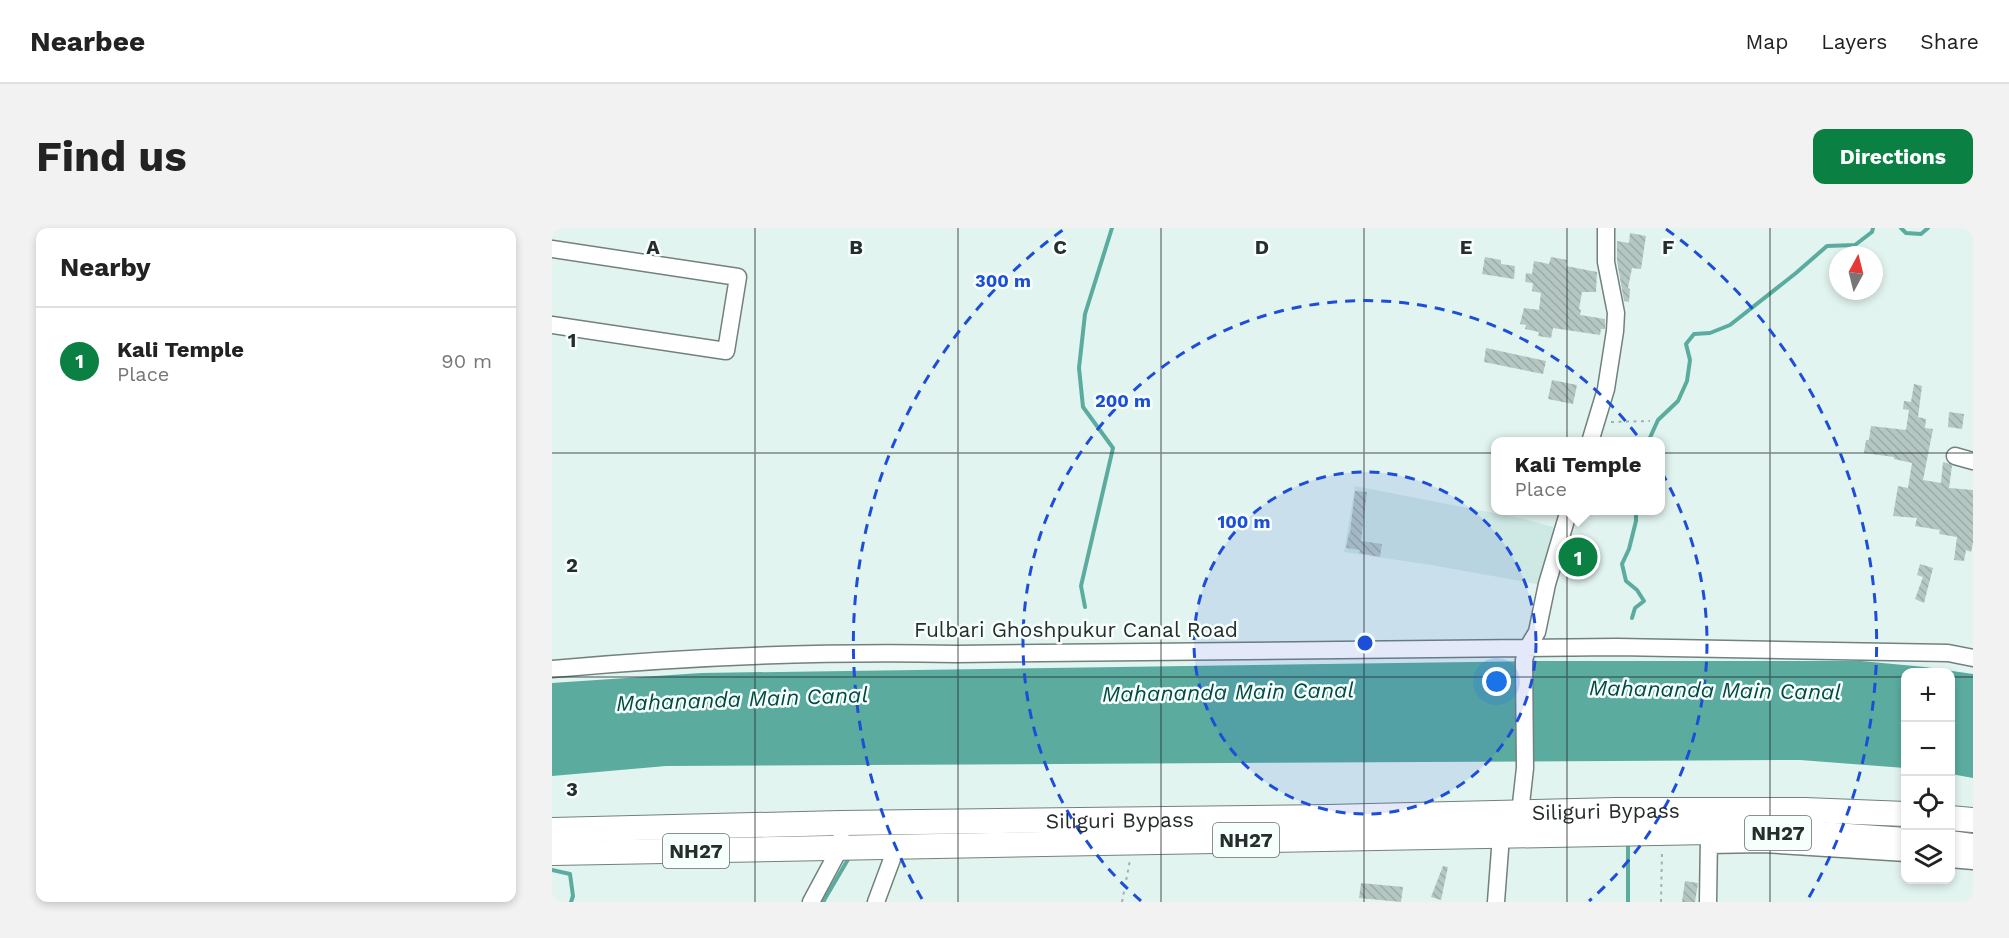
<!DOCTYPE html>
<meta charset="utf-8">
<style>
:root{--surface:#fff;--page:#f2f2f2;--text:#222;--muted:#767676;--line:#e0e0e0;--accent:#0b8043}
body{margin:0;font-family:"Work Sans",sans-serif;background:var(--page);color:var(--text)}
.controls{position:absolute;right:18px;bottom:18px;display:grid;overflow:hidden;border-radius:12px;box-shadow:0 3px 9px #0003}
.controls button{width:54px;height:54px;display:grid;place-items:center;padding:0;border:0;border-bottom:2px solid var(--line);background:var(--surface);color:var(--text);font:30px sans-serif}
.compass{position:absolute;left:1277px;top:18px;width:54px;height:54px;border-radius:50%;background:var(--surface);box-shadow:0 3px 9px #0003;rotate:7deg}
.you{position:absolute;left:945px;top:454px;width:21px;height:21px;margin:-15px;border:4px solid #fff;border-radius:50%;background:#1a73e8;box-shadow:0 0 0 9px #1a73e833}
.badge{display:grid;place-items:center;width:39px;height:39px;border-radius:50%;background:var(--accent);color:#fff;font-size:20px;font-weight:700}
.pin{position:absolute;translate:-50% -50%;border:3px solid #fff;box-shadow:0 2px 6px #0006}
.popup{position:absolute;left:939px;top:209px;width:174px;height:78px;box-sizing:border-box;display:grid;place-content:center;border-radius:12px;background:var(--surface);filter:drop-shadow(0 2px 4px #0005);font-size:20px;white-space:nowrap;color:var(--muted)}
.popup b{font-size:22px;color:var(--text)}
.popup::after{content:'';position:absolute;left:50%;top:100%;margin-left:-12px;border:12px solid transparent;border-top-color:var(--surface)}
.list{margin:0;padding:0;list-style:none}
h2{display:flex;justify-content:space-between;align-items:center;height:78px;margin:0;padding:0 24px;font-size:26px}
h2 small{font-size:20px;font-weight:400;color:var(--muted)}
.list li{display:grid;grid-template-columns:39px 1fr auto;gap:18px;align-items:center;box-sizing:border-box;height:108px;padding:0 24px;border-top:2px solid var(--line)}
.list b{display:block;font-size:22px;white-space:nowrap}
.list p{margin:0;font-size:20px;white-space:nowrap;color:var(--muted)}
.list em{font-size:20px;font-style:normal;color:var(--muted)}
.icon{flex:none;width:33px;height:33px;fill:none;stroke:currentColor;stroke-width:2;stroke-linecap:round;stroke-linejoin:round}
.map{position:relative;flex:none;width:1421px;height:674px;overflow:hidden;border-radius:12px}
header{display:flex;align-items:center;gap:36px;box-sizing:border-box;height:84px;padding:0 30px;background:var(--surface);border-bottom:2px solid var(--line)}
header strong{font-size:28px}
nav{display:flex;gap:33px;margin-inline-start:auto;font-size:21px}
.intro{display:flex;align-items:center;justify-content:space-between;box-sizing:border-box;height:144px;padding:0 36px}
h1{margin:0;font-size:42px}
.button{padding:15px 27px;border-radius:12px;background:var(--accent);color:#fff;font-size:21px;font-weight:700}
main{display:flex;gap:36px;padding:0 36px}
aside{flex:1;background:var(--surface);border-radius:12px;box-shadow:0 3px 9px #0003}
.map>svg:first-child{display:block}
</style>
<header>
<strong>Nearbee</strong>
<nav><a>Map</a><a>Layers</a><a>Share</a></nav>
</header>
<div class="intro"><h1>Find us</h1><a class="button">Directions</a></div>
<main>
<aside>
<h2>Nearby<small></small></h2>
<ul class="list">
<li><span class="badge">1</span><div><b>Kali Temple</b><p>Place</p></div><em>90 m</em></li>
</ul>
</aside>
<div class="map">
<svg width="1421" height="674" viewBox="0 0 1421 674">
<defs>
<pattern id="building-back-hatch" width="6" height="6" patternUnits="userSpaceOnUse" patternTransform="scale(1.5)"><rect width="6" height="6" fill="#b5c7c3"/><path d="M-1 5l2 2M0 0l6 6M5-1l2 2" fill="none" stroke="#9caba8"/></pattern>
</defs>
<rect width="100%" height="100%" fill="#e2f4f0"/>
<path fill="#cee8e3" d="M 803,258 L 972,291 L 1005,300 L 990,357 L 879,337 L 792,324 Z"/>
<path fill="#5bac9f" d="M 986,433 L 1309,433 L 1373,439 L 1421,446 L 1421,550 L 1399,546 L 1398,445 L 1354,445 L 1353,540 L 1248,532 L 114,538 L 0,548 L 0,455 L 149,445 Z"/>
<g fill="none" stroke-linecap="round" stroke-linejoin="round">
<path stroke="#5bac9f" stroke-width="4" d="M 1349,0 L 1354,5 L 1369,6 L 1376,0
M 1096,214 L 1106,192 L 1126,173 L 1135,153 L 1138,132 L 1134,116 L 1142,106 L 1158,105 L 1178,97 L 1244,45 L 1275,18 L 1303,17 L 1320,4 L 1321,0
M 533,379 L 529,358 L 561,220 L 531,179 L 527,140 L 533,86 L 560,0
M 1080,390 L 1083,380 L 1092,373 L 1085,362 L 1074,353 L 1070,336 L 1077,321 L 1084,293 L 1084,282
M 0,642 L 18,646 L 21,668 L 19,674
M 271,674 L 298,628
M 1076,674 L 1076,614"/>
</g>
<path fill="url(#building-back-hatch)" d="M 1078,5 L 1094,8 L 1089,41 L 1080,40 L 1076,60 L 1078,61 L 1077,74 L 1072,73 L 1065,33 L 1065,13 L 1077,15 Z
M 933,29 L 949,32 L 949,36 L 963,38 L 962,51 L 930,46 Z
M 999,29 L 1015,32 L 1014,38 L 1045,44 L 1044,64 L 1030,64 L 1027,81 L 1029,82 L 1028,87 L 1053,91 L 1053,101 L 1049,101 L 1048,107 L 1001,100 L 999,110 L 986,108 L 987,104 L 973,101 L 974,97 L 968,96 L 972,80 L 987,82 L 989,65 L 980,63 L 981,55 L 973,54 L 974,45 L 980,46 L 982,33 L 997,36 Z
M 934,120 L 994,133 L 991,146 L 932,134 Z
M 1000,152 L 1025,157 L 1021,176 L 996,171 Z
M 1362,156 L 1370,158 L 1366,189 L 1374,191 L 1373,200 L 1381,201 L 1371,252 L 1389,255 L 1391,234 L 1395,235 L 1400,238 L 1397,260 L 1421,262 L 1421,315 L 1419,324 L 1414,322 L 1412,333 L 1402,332 L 1405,309 L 1387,306 L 1388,302 L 1363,298 L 1365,290 L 1341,288 L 1346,258 L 1356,260 L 1360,235 L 1342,231 L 1342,229 L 1312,225 L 1314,212 L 1317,212 L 1319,198 L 1354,202 L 1357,182 L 1351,181 L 1352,173 L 1359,174 Z
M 1397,184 L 1412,186 L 1410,201 L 1396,199 Z
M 803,263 L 815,264 L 809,313 L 830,316 L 828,329 L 807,325 L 808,322 L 794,320 L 797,305 L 798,305 Z
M 1017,318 L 1037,321 L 1034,339 L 1014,336 Z
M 1368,336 L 1381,340 L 1372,375 L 1363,371 L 1371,349 L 1365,347 Z
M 891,638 L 896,639 L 889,672 L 879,669 Z
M 1133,653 L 1146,655 L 1143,674 L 1130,674 Z
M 809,655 L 851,659 L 849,674 L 807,670 Z"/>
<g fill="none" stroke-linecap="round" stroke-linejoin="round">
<g stroke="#71817e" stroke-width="19">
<path id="minor" d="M 0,21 L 186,49 L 174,123 L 0,97
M 1038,214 L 1054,161 L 1063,103 L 1064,85 L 1054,34 L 1054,0
M 1403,228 L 1421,233
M 0,441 C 135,429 269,423 404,426 L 1065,419 L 1396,425 L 1421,430
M 1157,617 L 1211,616 L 1354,625
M 1398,631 L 1421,633
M 259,674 L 288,620 L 289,610
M 324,674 L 340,631 L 340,619
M 944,674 L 949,608 L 968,585 L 973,540 L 972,432 L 976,419 L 985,404 L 995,356 L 1017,282
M 1156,674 L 1157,608"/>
</g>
<g stroke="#71817e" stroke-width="26">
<g id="highway">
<path d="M 1398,590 L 1421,592"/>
<path id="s1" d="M 0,602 L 289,595 L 776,589 L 1064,582 L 1253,582 L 1354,586"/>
<path d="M 1398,615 L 1421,618"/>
<path d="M 0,625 L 1158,604 L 1253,605 L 1354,612"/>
</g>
</g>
<path stroke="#a1b0ad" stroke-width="2" stroke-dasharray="3 4.5" stroke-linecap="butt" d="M 1059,194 L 1098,193
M 570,674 L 578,632
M 1109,674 L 1110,622"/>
<use href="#minor" stroke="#fff" stroke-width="16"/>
<use href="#highway" stroke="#fff" stroke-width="24"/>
</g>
<path fill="none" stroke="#262d2c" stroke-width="1.5" stroke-opacity="0.55" d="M 203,0 L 203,674M 406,0 L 406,674M 609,0 L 609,674M 812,0 L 812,674M 1015,0 L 1015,674M 1218,0 L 1218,674M 0,225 L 1421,225M 0,449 L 1354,449M 1398,449 L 1421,449"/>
<circle cx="813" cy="415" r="171" fill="#1d4ed8" fill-opacity=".12"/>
<g fill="none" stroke="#1d4ed8" stroke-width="3" stroke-dasharray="10 8">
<circle cx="813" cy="415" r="171"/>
<path d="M589 673A342 342 0 1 1 1037 673"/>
<path d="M370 671A512 512 0 0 1 512 1M1114 1A512 512 0 0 1 1256 671"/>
</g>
<g text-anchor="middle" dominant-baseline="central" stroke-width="5" stroke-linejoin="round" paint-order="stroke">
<g fill="#f7fffd" stroke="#656c6b" stroke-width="1.5">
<rect x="1193" y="588" width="66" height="34" rx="4.5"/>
<rect x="661" y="595" width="66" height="34" rx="4.5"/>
<rect x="111" y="606" width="66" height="34" rx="4.5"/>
</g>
<g font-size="20" font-weight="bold" fill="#262d2c">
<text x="1226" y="605">NH27</text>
<text x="694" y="612">NH27</text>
<text x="144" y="623">NH27</text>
</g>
<g font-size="21" fill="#262d2c" stroke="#f7fffd">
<text x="524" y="401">Fulbari Ghoshpukur Canal Road</text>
<text stroke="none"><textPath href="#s1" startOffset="1054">Siliguri Bypass</textPath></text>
<text stroke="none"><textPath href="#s1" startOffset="568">Siliguri Bypass</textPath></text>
</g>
<g font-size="22" font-style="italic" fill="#004a42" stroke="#f7fffd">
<text transform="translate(1163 462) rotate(1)">Mahananda Main Canal</text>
<text transform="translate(676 464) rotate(-1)">Mahananda Main Canal</text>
<text transform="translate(190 471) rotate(-2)">Mahananda Main Canal</text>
</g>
</g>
<g font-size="20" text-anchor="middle" font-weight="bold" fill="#262d2c" stroke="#f7fffd" stroke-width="5" stroke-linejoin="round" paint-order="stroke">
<text x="101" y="26">A</text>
<text x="304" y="26">B</text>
<text x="508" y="26">C</text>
<text x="710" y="26">D</text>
<text x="914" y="26">E</text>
<text x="1116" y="26">F</text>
<text x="20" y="119">1</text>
<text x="20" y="344">2</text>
<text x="20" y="568">3</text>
</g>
<circle cx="813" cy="415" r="9" fill="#1d4ed8" stroke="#f7fffd" stroke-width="3"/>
<g font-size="18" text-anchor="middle" font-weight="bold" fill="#1d4ed8" stroke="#f7fffd" stroke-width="5" stroke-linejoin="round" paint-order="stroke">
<text x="451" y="59">300 m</text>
<text x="571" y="179">200 m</text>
<text x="692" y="300">100 m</text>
</g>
</svg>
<div class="controls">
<button>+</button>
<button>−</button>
<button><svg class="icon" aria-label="locate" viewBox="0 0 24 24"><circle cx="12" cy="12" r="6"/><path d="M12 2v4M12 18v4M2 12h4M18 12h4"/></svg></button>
<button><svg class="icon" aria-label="layers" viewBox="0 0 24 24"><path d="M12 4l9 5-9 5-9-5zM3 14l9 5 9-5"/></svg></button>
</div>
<svg class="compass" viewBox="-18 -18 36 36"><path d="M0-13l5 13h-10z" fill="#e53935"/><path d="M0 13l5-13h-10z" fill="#767676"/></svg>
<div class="you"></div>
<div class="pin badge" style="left:1026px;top:329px">1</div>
<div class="popup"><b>Kali Temple</b>Place</div>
</div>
</main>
